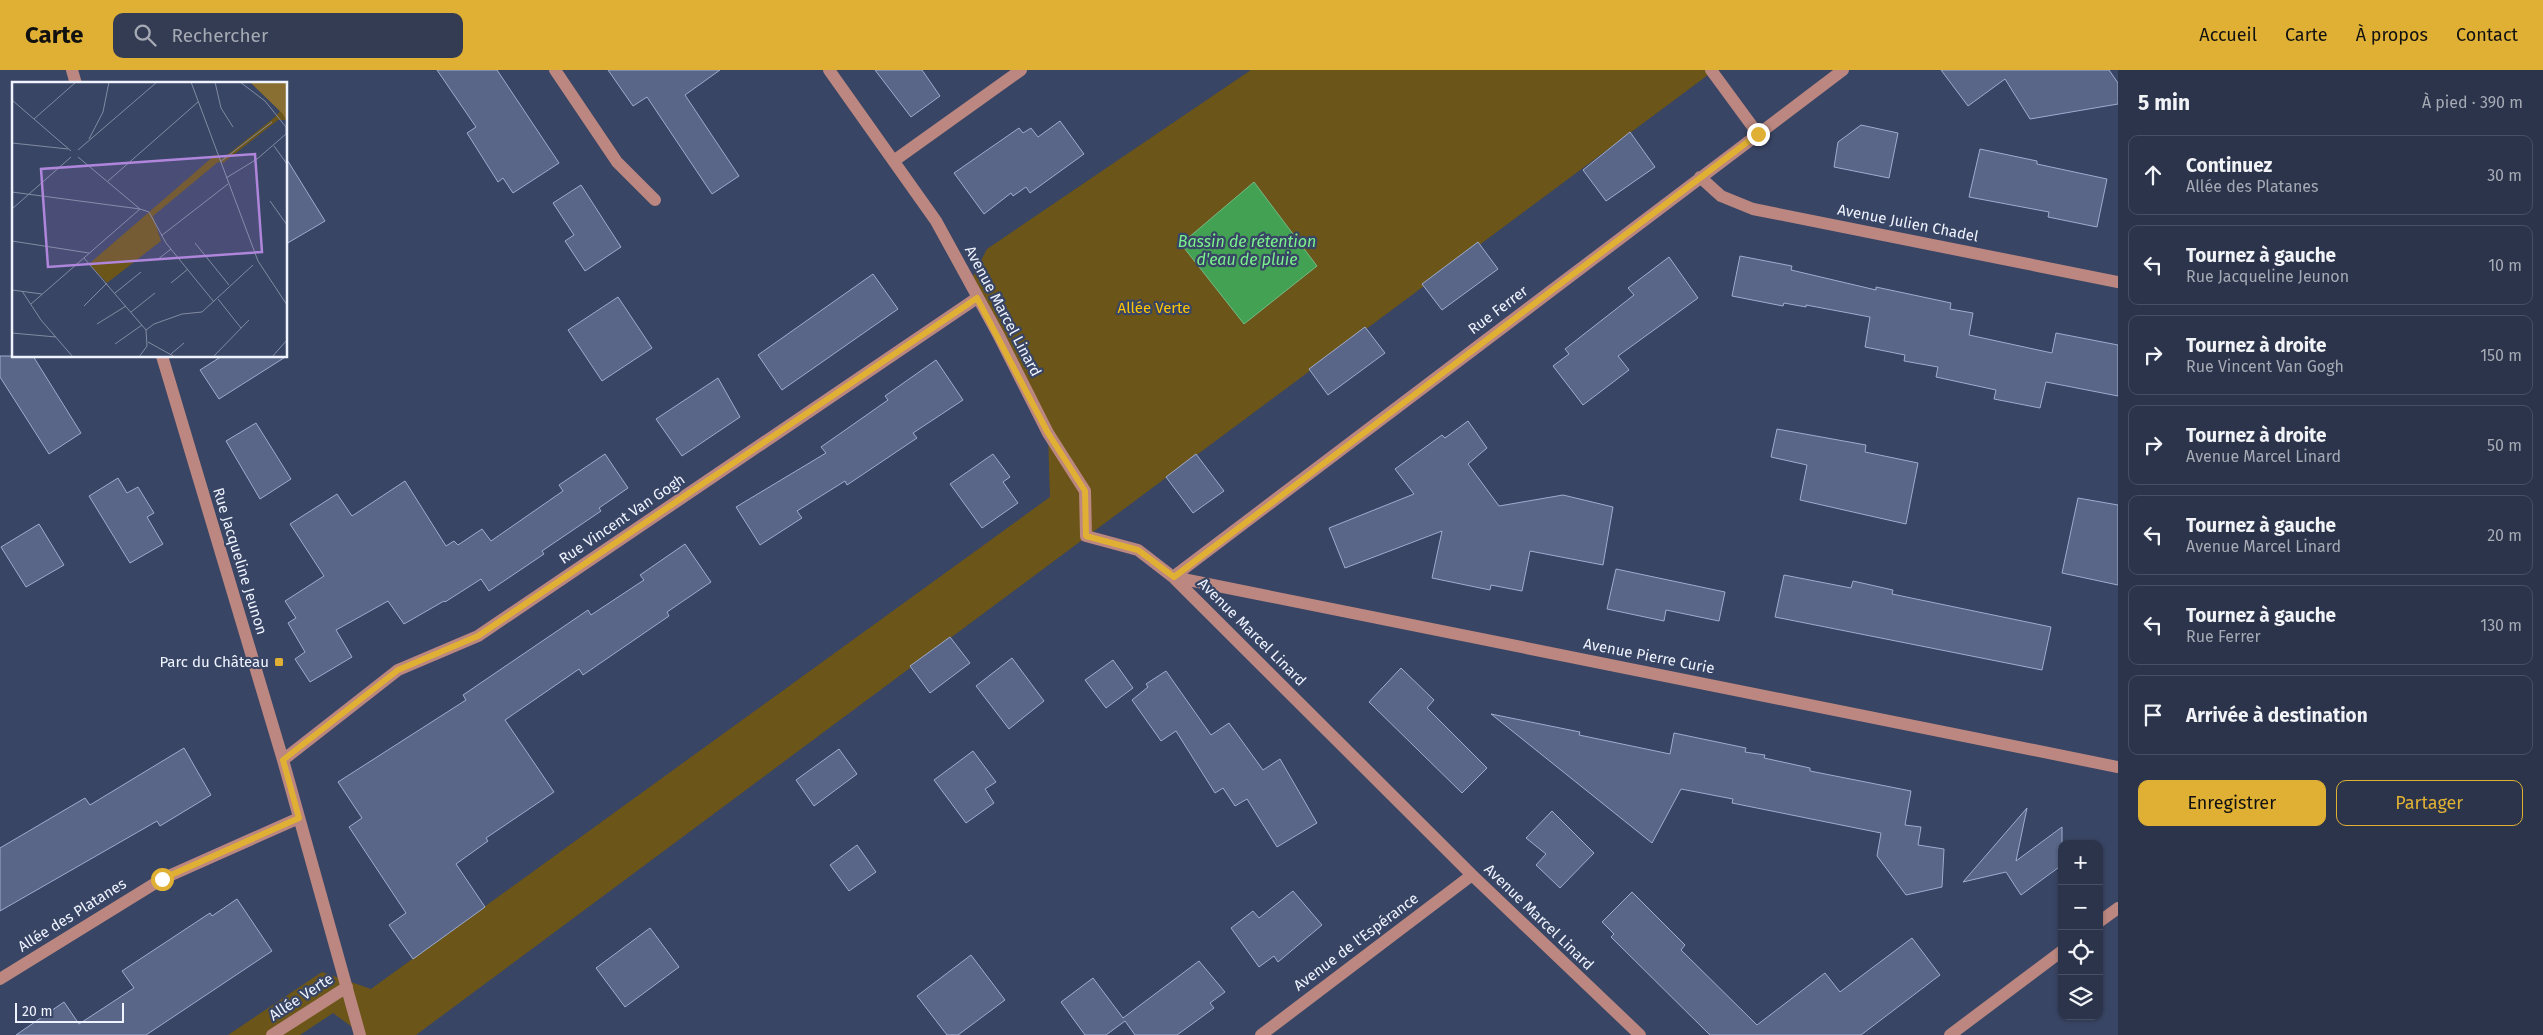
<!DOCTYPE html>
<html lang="fr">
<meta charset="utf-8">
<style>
:root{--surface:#2b344b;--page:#333c52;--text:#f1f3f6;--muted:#a6aab5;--line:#474f63;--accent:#dfb034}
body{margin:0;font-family:"Fira Sans",sans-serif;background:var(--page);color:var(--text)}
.controls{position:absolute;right:15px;bottom:15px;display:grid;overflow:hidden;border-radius:10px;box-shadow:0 1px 4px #0004}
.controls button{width:45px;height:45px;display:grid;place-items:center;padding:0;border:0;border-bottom:1px solid var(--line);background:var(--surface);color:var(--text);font:25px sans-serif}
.scale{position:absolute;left:15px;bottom:12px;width:109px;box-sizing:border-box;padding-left:5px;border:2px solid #eef3ff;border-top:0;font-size:14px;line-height:18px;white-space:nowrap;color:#eef3ff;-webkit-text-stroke:4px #394564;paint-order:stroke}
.stop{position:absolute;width:15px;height:15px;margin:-11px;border:4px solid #dfb034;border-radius:50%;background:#fff}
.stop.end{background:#dfb034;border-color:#fff;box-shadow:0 1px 5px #0008}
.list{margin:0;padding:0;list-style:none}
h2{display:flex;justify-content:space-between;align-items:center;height:65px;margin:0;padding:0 20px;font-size:21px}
h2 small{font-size:16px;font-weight:400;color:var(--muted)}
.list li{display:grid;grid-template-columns:32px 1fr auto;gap:15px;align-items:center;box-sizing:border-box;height:80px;margin:0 10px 10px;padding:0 10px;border:1px solid var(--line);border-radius:10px}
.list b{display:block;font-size:19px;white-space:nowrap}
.list p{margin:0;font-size:16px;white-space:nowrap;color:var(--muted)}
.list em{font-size:16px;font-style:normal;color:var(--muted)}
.actions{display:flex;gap:10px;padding:15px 20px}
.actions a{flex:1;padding:11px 0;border:1px solid var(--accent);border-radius:10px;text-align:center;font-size:18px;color:var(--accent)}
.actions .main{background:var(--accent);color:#111}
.icon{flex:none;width:28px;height:28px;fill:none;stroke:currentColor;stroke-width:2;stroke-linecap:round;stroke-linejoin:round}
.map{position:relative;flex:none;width:2118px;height:965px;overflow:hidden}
header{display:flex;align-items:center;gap:30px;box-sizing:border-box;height:70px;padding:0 25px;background:var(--accent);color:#111}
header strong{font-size:24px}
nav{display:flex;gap:28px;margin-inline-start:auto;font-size:18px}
.search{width:350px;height:45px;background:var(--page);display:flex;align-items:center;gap:12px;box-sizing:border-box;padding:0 18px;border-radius:10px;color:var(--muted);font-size:19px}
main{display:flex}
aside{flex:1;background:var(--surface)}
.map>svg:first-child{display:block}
</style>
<header>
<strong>Carte</strong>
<div class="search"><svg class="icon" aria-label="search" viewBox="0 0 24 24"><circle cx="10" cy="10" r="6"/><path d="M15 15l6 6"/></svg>Rechercher</div>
<nav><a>Accueil</a><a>Carte</a><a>À propos</a><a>Contact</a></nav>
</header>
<main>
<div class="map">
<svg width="2118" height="965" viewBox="0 0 2118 965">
<rect width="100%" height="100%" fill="#394564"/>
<path fill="#6c5518" d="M 1251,0 L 1711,0 L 1712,2 L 416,965 L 363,965 L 333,943 L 300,965 L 228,965 L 322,902 L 371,919 L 1050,427 L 1048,363 L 970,212 L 987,179 Z"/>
<path fill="#43a154" stroke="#76ba87" d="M 1254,112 L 1317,196 L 1244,254 L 1181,174 Z"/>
<path fill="#596687" stroke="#9dacd0" d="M 437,0 L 497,0 L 559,93 L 513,123 L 503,108 L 498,112 L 467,63 L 476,57 Z
M 608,0 L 720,0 L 685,25 L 739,106 L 712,124 L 647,27 L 633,36 Z
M 875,0 L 922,0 L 940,26 L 911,47 Z
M 1941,0 L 2109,0 L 2118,13 L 2118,34 L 2030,49 L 2005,9 L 1968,36 Z
M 1060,51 L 1084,84 L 1030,123 L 1026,117 L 1013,126 L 1011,123 L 984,144 L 954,103 L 1019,58 L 1023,63 L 1031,58 L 1038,67 Z
M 1861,55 L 1898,63 L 1889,108 L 1834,97 L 1838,72 Z
M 1630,62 L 1655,97 L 1606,131 L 1583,100 Z
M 1980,79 L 2037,91 L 2037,94 L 2107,109 L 2097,157 L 2048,147 L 2049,142 L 1969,127 Z
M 286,88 L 325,151 L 286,174 Z
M 581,115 L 621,177 L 585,201 L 565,171 L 574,165 L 553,133 Z
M 1478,172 L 1498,199 L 1442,240 L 1422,214 Z
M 1740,186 L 1792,196 L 1791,200 L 1876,220 L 1876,217 L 1951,233 L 1950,239 L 1973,243 L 1969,265 L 2052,283 L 2056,263 L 2118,275 L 2118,326 L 2046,312 L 2040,338 L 1994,329 L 1996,320 L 1936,307 L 1938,297 L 1904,291 L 1905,285 L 1865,277 L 1870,247 L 1806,235 L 1806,237 L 1784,233 L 1783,236 L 1732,226 Z
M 1669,187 L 1698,228 L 1618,286 L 1629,300 L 1583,335 L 1553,296 L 1569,284 L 1565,279 L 1634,225 L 1628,218 Z
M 873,204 L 898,239 L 782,320 L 758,285 Z
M 618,227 L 652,278 L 602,311 L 568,260 Z
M 1365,257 L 1385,283 L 1328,325 L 1309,299 Z
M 0,286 L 33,286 L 81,363 L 49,384 L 0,307 Z
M 222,286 L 287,286 L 219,329 L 200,300 Z
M 936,290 L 963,330 L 913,363 L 917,368 L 847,415 L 845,411 L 797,441 L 802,448 L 760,475 L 736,437 L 826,383 L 821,377 L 888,330 L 885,326 Z
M 718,308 L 740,347 L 682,386 L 656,349 Z
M 1468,351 L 1487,378 L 1468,394 L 1499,436 L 1563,425 L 1613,437 L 1603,495 L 1530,481 L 1522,521 L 1491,515 L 1490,520 L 1432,508 L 1442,461 L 1345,498 L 1329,458 L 1414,424 L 1395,399 L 1442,365 L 1445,368 Z
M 256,353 L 291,409 L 260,429 L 226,371 Z
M 1777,359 L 1866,375 L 1865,382 L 1918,393 L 1906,454 L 1800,430 L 1807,395 L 1771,387 Z
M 605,384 L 628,418 L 599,438 L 601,441 L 542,481 L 544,484 L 489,521 L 481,509 L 445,532 L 444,531 L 404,554 L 388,531 L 336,560 L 352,587 L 310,612 L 295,589 L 305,582 L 288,553 L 296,548 L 285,531 L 324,506 L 290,454 L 337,424 L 352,446 L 405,411 L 446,476 L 454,471 L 458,475 L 482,459 L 491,471 L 563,421 L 559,415 Z
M 993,384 L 1010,407 L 1003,412 L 1018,433 L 982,458 L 950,414 Z
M 1196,384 L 1224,421 L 1193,443 L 1166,407 Z
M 118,408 L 127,423 L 138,417 L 154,443 L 147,447 L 163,474 L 130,493 L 89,426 Z
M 2078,428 L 2118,435 L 2118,515 L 2062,503 Z
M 39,454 L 64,495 L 26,517 L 1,477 Z
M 685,474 L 711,512 L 667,542 L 669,546 L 583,605 L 579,599 L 505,650 L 554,722 L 486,768 L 488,771 L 456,794 L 485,837 L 413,889 L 389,855 L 406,843 L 349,757 L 362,748 L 338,712 L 466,630 L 463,625 L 588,540 L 591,545 L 644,510 L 640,505 Z
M 1616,499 L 1725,522 L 1719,551 L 1666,540 L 1664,551 L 1607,539 Z
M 1784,505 L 1851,518 L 1853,511 L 1893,520 L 1892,524 L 2051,557 L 2042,600 L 1775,547 Z
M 950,567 L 970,593 L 930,623 L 910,596 Z
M 1012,588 L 1044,631 L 1009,659 L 976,616 Z
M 1113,590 L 1133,618 L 1106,638 L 1085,610 Z
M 1401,598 L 1434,630 L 1427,638 L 1487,698 L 1462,723 L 1369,632 Z
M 1166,601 L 1211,665 L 1229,653 L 1263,700 L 1280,689 L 1317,753 L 1277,777 L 1247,729 L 1235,736 L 1223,718 L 1215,723 L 1176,661 L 1161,671 L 1132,630 L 1148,617 L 1146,614 Z
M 1491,644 L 1580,662 L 1579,665 L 1670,684 L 1674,663 L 1746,678 L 1745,682 L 1765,685 L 1764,688 L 1810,698 L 1810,701 L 1911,721 L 1905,755 L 1921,757 L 1918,775 L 1944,779 L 1942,817 L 1906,825 L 1877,786 L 1881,763 L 1732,733 L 1733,729 L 1681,719 L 1652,773 Z
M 184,678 L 211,725 L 160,756 L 157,751 L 0,841 L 0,778 L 85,728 L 90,735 Z
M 839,679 L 857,704 L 814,736 L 796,710 Z
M 973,681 L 996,712 L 985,719 L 994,733 L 966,753 L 934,710 Z
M 2027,738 L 2016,791 L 2062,757 L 2062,795 L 2021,825 L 2006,802 L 1963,812 Z
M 1552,741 L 1594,783 L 1560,818 L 1536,795 L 1546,784 L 1526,768 Z
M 857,775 L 876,802 L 849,821 L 830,795 Z
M 1293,821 L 1322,855 L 1278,892 L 1274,886 L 1259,897 L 1231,858 L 1253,841 L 1259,848 Z
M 1632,822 L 1685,875 L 1681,880 L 1757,955 L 1825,903 L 1840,922 L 1912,868 L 1940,905 L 1861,965 L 1710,965 L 1611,867 L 1614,864 L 1602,852 Z
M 237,829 L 272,881 L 146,965 L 16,965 L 64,932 L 79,954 L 134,918 L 122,901 L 210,843 L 212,846 Z
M 650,858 L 679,897 L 625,937 L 596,898 Z
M 971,885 L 1005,930 L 958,965 L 947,965 L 917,926 Z
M 1199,891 L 1225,922 L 1210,933 L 1214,938 L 1177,965 L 1135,965 L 1125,951 L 1106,965 L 1085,965 L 1061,932 L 1093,908 L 1123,948 Z"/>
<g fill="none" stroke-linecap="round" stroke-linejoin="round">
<path stroke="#bb8780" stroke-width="12" d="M 72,0 L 76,14
M 555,0 L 617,92 L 655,130
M 829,0 L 936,151 L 998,264 L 1048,363 L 1085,421 L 1086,466 L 1138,480 L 1173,507 L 1472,805 L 1640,965
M 1711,0 L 1758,64
M 895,90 L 1021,0
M 1700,107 L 1721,126 L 1753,139 L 2118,212
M 162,286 L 283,690 L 360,965
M 1173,507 L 2118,697
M 1173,507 L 1843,0
M 283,690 L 398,600 L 478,566 L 977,228
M 2099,852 L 2118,838
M 0,909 L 162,809 L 299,748
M 272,965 L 347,917
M 1261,965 L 1472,805
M 1950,965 L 2062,881"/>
</g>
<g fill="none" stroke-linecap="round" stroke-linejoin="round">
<path stroke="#dfb034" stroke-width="6" d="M 162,809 L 299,748 L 283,690 L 398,600 L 478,566 L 977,228 L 1048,363 L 1085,421 L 1086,466 L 1138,480 L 1174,507 L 1758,64"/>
</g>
<rect fill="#dfb034" stroke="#394564" stroke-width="2" x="274" y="587" width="10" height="10" rx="2.5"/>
<g text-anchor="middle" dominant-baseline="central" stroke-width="4.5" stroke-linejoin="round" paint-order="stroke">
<g font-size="15" fill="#eef3ff" stroke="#394564">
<text transform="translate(1908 153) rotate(11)">Avenue Julien Chadel</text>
<text transform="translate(1498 240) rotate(-37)">Rue Ferrer</text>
<text transform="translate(1003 241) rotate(62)">Avenue Marcel Linard</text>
<text transform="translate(622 449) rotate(-34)">Rue Vincent Van Gogh</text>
<text transform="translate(240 491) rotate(73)">Rue Jacqueline Jeunon</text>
<text transform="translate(1252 562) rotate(45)">Avenue Marcel Linard</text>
<text transform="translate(1649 586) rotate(11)">Avenue Pierre Curie</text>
<text transform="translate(72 845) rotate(-32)">Allée des Platanes</text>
<text transform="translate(1539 847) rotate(44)">Avenue Marcel Linard</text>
<text transform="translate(1356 872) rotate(-37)">Avenue de l'Espérance</text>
<text transform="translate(301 927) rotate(-33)">Allée Verte</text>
</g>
<g font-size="15" fill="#ffc503" stroke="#394564">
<text x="1154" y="238">Allée Verte</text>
</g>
<g font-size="15" fill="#eef3ff" stroke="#394564" text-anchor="end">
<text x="269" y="592">Parc du Château</text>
</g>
<g font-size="16" font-style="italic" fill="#7bf18d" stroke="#394564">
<text x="1247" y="171">Bassin de rétention<tspan x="1247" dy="18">d'eau de pluie</tspan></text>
</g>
</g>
<g transform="translate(12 12)">
<rect width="275" height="275" fill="#394564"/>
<path d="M 238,0 L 275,0 L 275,38 L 266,38 L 211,81 L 206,80 L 141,134 L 149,159 L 95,201 L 77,182 L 203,73 L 210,77 L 263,35 L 268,29 Z" fill="#6c5518"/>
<path d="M 238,0 L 275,0 L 275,39 L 270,31 Z" fill="#897032"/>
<path fill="none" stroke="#818ba2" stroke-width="1" d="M 179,0 L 246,179 L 275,223M 203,0 L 209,26 L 221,45M 0,18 L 59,69M 22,37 L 64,0M 77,57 L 91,30 L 97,0M 0,61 L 56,67M 262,64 L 275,82M 66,68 L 145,0M 66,75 L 128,127 L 137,130 L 154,161 L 202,220M 208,80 L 260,40M 214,96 L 245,77 L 274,52 L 274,45 L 253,19 L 228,0M 96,99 L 186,20M 0,110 L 128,127M 258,119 L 275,143M 0,127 L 59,75M 149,154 L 216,102M 0,159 L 77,171M 183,161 L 217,203M 72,176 L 134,248M 145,178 L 159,167M 159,201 L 176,187M 0,208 L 30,212M 10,209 L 29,238 L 61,275M 103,211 L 129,190M 206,217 L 229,246M 19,222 L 128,127M 72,224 L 95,201M 119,230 L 143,211M 85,242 L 114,224M 0,251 L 44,255M 136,260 L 163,275M 103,262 L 130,243M 159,272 L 172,261M 127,275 L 135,264 L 134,248 L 142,242 L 170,232 L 190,230 L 241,183M 201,275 L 237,238M 260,275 L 275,258"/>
<path fill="#af86dc" fill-opacity="0.15" stroke="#af86dc" stroke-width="2.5" d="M 243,72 L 250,170 L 36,185 L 29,87 Z"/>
<rect width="275" height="275" fill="none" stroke="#eef3ff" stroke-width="2.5"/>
</g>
</svg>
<div class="controls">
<button>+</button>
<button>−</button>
<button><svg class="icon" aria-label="locate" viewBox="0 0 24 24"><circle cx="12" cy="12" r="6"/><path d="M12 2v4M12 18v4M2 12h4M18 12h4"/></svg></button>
<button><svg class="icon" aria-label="layers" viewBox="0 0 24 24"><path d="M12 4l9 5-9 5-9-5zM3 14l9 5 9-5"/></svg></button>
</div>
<div class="scale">20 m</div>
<div class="stop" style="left:162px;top:809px"></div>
<div class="stop end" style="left:1758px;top:64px"></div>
</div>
<aside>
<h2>5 min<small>À pied · 390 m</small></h2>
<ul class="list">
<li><svg class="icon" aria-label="ahead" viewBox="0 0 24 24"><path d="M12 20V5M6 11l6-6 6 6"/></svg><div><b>Continuez</b><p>Allée des Platanes</p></div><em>30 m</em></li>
<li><svg class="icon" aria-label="left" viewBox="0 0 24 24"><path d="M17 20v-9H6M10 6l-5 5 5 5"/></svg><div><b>Tournez à gauche</b><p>Rue Jacqueline Jeunon</p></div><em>10 m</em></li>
<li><svg class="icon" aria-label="right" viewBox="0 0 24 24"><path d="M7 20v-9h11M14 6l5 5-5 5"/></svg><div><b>Tournez à droite</b><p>Rue Vincent Van Gogh</p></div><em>150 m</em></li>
<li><svg class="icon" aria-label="right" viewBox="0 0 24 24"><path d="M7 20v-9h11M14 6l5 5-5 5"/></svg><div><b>Tournez à droite</b><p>Avenue Marcel Linard</p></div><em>50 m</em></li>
<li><svg class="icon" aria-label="left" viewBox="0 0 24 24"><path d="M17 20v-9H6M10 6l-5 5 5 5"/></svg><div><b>Tournez à gauche</b><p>Avenue Marcel Linard</p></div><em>20 m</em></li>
<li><svg class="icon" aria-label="left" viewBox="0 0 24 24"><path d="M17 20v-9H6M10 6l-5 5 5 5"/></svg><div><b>Tournez à gauche</b><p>Rue Ferrer</p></div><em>130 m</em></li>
<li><svg class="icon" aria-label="arrive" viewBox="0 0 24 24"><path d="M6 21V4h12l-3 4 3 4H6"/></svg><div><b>Arrivée à destination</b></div></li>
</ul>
<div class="actions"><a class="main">Enregistrer</a><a>Partager</a></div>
</aside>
</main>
